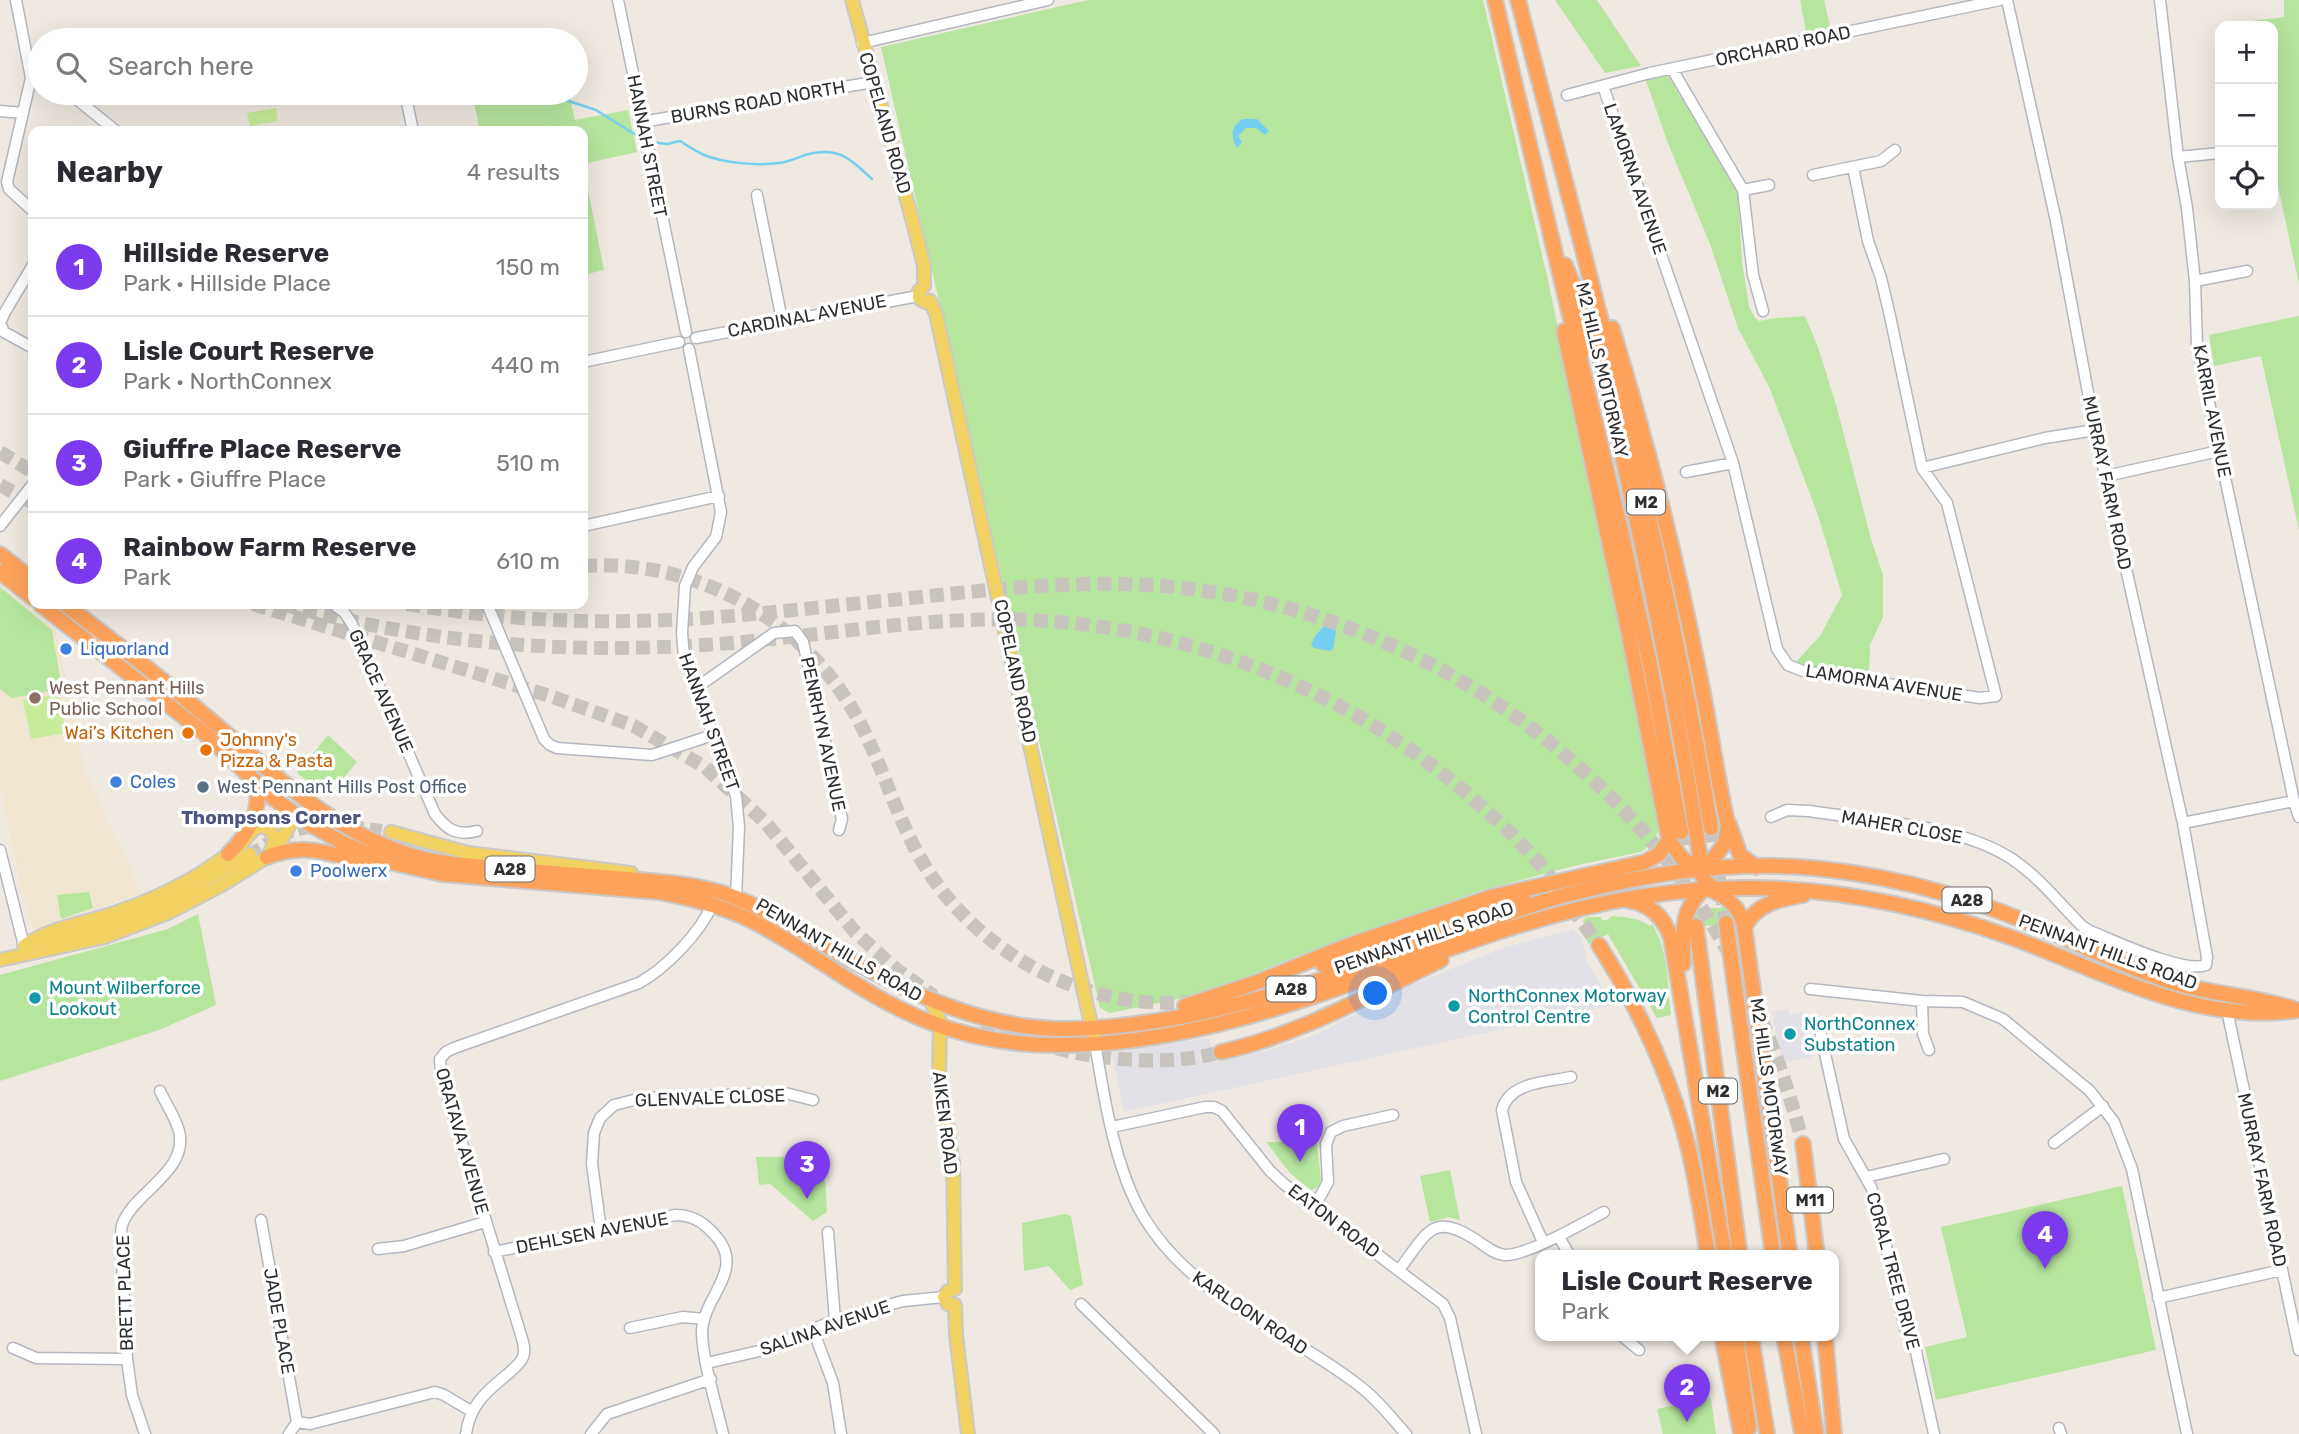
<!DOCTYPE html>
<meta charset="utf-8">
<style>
:root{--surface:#fff;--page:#f2f2f3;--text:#2b2b33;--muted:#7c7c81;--line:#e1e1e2;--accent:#7c3aed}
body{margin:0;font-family:Rubik,sans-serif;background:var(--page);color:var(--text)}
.controls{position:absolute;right:21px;top:21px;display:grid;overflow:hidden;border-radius:14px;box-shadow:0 7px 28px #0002}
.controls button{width:63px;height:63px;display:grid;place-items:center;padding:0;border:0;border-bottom:2px solid var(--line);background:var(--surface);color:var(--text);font:35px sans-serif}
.you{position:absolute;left:1376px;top:994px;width:24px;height:24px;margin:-18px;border:5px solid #fff;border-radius:50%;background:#1a73e8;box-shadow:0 0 0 10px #1a73e833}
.badge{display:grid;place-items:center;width:46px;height:46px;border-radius:50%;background:var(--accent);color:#fff;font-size:23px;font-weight:700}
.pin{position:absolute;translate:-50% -58px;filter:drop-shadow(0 2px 4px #0008)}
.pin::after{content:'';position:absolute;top:37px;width:24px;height:21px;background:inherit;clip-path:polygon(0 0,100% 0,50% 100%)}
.popup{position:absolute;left:1535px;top:1250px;width:304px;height:91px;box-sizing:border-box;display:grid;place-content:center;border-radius:14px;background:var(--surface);filter:drop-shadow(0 2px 5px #0005);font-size:23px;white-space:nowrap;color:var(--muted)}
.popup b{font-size:26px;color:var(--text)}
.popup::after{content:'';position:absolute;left:50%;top:100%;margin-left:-14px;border:14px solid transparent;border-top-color:var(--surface)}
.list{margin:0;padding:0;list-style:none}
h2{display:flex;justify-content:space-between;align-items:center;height:91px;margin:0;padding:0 28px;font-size:30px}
h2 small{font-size:23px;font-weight:400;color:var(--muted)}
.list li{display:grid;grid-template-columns:46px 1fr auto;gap:21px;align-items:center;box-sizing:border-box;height:98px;padding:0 28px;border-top:2px solid var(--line)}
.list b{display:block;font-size:26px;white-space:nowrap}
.list p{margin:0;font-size:23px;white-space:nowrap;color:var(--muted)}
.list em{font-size:23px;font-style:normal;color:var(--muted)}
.icon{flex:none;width:38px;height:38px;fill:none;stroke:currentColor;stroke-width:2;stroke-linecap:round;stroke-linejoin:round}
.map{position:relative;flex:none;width:2299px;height:1434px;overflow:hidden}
.search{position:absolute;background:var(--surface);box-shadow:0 7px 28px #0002;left:28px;top:28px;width:560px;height:77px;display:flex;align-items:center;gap:18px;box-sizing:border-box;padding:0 24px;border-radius:38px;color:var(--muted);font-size:26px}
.panel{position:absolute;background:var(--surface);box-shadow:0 7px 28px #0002;left:28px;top:126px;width:560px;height:483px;border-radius:14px}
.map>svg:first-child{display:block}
</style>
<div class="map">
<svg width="2299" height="1434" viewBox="0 0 2299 1434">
<rect width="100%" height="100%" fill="#efe9e1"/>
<path fill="#e3e1e8" d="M 1573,929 L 1581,937 L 1588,964 L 1613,1005 L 1124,1112 L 1112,1053 L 1207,1038 L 1209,1038 L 1215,1060 L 1219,1062 L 1262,1052 L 1318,1034 L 1407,987 L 1480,957 L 1503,948 Z
M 1788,1009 L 1790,1015 L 1802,1012 L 1812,1057 L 1783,1063 L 1772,1012 Z"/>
<path fill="#f0e6d1" d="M 0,585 L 55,628 L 84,769 L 106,813 L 104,816 L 135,875 L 133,876 L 141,894 L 33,931 L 21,888 L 0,785 Z"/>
<path fill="#b6e59e" d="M 1088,0 L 1483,0 L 1549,285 L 1660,817 C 1659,833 1655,843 1641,852 L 1578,865 L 1480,891 L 1305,953 L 1203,994 L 1110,1013 L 1100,1008 L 881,47 Z
M 1555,0 L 1597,0 L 1641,66 L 1605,73 Z
M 1800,0 L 1824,0 L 1831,31 L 1807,36 Z
M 2284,0 L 2299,0 L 2299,284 L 2273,163 L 2273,26 L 2243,26 L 2242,22 L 2284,17 Z
M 1667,74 L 1738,192 L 1742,261 L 1749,307 L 1755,318 L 1759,321 L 1777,318 L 1805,316 L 1818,347 L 1837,408 L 1871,539 L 1883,575 L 1883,617 L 1870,645 L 1869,676 C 1845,674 1819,673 1796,662 L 1820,636 L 1842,595 L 1818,515 L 1770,389 L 1738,328 L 1710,244 L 1669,146 L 1645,78 Z
M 472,93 L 569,93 L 575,120 L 628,110 L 637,152 L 583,164 L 604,270 L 583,275 L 583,131 L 480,131 Z
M 2299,316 L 2299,530 L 2261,356 L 2214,366 L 2209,335 Z
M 0,587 L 52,630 L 62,689 L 12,698 L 0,689 Z
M 328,735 L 357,762 L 328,797 L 297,773 Z
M 89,892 L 93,908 L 61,919 L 57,895 Z
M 1725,906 L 1736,922 L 1686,929 L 1694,908 L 1720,908 Z
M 198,914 L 216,1005 L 159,1030 L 0,1081 L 0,975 L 168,929 Z
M 1612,916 C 1626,917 1639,918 1650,926 L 1652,924 C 1669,950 1667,986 1671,1015 L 1657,1018 L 1608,934 L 1588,944 L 1583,920 L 1588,917 L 1601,917 L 1602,920 L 1607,920 Z
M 1266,1142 L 1317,1143 L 1321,1180 L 1318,1187 L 1311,1190 L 1290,1173 Z
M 824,1156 L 827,1212 L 813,1221 L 770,1184 L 759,1185 L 756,1157 Z
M 1450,1170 L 1460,1220 L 1448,1217 L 1430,1222 L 1420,1176 Z
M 2122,1186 L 2156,1350 L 1936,1400 L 1925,1347 L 1967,1337 L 1941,1227 Z
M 1065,1214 L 1071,1216 L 1083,1285 L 1070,1290 L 1049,1266 L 1024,1271 L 1022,1223 Z
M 1711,1398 L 1716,1434 L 1663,1434 L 1657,1409 Z"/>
<path fill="#c9ec9a" d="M 276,108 L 278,121 L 250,126 L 247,113 Z
M 59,694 L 66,733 L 31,739 L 23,700 Z"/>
<path fill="#75cff0" d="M 1243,119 L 1257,119 L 1269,131 L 1265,135 L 1256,128 L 1246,128 L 1238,136 L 1242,142 L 1237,148 C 1230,137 1231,125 1243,119 Z
M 1329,620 L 1334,620 L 1336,631 L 1333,649 L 1330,651 L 1314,648 L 1311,645 L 1315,636 Z"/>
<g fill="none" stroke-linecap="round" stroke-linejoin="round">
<path stroke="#75cff0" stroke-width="2.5" d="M 544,93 L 596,110 L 644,140
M 651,142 L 667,144 L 680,141 C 688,146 695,151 704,155 C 724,163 757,166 779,163 C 788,162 797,158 805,155 C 839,146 849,158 872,179"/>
<path stroke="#c8c4bd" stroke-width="12" stroke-dasharray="12 6" stroke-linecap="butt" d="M 250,854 C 260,848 271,840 283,835 C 316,822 356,825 391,832"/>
<path stroke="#c8c4bd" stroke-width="14" stroke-dasharray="14 7" stroke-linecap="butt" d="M 0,452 L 33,472
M 0,485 L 33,503
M 583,566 C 702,558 814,625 865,733 C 888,781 902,833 932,877 C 989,961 1097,1014 1198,1001
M 253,604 L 553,697 L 634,726 L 705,767 L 766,823 L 855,932 L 897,970 L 934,996
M 283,604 C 425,644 571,655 718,644 C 828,636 938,613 1048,621 C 1205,632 1354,695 1472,798 C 1497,820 1523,844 1544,869 C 1563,893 1580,920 1599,945
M 407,604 C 481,616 556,623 632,621 C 716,620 799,609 882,601 C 971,592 1060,580 1149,585 C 1306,595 1457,659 1574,763 C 1693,867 1764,991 1803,1144
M 1711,828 L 1726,923
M 1681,832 L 1687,866
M 984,1021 L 1015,1036 L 1029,1040
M 1056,1048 C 1103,1061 1173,1066 1221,1052"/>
<g stroke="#b4b7c1" stroke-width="13">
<path id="minor" d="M 16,0 L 31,78 L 7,182 L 9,189 L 33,211
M 618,0 L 686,332
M 2160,0 L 2178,157 L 2187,208 L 2195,281 L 2197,346 L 2294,801 L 2299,817
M 394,37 L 394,40
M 862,43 L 1048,0
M 1672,69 L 1743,190 L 1753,275 L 1763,311
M 1603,86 L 1733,463 L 1777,649 L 1788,665 L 1803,671 L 1980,698 L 1996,696 L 1947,503 L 1922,468 L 1890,316 L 1881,278 L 1868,241 L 1853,167
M 69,93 L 116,131
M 405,93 L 413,131
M 1567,95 L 1650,73 L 2000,0
M 0,111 L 23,113
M 642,122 L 873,82
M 2178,157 L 2220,153
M 1813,175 L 1881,161 L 1895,150
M 1743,190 L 1769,185
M 757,195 L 782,320
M 2195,281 L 2247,271
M 696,338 L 918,296
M 31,347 L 4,332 L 0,323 L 5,312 L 33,265
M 689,349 L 721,512 L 716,537 L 693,567 L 685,586 L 682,633 L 684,657 L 736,796 L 739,827 L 736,898
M 583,362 L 679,342
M 1922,468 L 2045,438 L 2095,430
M 1686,472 L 1733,463
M 2106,476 L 2219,451
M 0,526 L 33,484
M 583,526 L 719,496
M 333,604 L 344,612 L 352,624 L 435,814 C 447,830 457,836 477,831
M 487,604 L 544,739 L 550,745 L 557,748 L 652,755 L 713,735
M 696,688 L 774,633 L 795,631 L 803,642 L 842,819 L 839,830
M 1771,817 L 1787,810 L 1809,811 C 1872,821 1958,824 2012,859 C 2039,877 2060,904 2082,926 L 2090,931 C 2113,940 2184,974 2206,965 L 2207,957 L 2183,823 L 2095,430 L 2056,221 L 2007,0
M 2183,823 L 2294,801
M 0,850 L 24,946
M 1810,989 L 1922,1001 L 1963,1002 L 2003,1019 L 2090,1091 L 2114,1122 L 2132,1169 L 2187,1434
M 1922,1001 L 1923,1034 L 1929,1050
M 2227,1010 L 2299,1350
M 1820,1031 L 1844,1139 L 1871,1187 L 1875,1199 L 1905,1328 L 1916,1352 L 1934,1434
M 1095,1043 C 1104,1098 1115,1168 1143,1216 C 1193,1300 1289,1330 1362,1388 C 1379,1401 1392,1419 1406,1434
M 1112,1127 L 1205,1107 L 1214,1107 L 1222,1111 L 1270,1171 L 1284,1184 L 1443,1304 L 1450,1318 L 1476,1434
M 2054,1143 L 2103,1106
M 1866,1177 L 1944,1159
M 1315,1206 L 1328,1182 L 1326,1144 L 1331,1132 L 1343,1126 L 1393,1115
M 261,1220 L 297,1422
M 601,1230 L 592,1164 L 594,1133 L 600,1118 L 614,1105 L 642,1098 L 785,1093 L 813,1100
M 828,1232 L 835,1320
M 1559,1237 L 1570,1256
M 1543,1242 L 1516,1182 L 1502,1110 C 1509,1082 1547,1082 1571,1077
M 378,1249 L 404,1246 L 485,1222
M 494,1252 L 675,1215 C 691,1215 702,1221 713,1233 C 749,1269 702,1296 702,1333 C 703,1363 716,1403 723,1434
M 1399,1270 C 1429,1230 1433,1210 1482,1244 C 1489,1249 1497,1255 1506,1255 C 1528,1255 1583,1223 1604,1212
M 2158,1298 L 2282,1270
M 1081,1304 L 1214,1434
M 630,1328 L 683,1317 L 704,1319
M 813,1330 L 833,1383 L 841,1434
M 1622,1336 L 1639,1350
M 13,1348 L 36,1358 L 127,1359
M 707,1363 L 763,1350 L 835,1320 L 903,1301 L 944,1297
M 297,1422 L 310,1424 L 435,1392 L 444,1395 L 471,1411
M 2059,1428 L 2061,1434
M 145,1434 L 132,1395 L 127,1359 L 121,1242 C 121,1237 121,1230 122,1225 C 134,1191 189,1172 179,1131 C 175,1117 166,1104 160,1091
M 289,1434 L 297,1422
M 466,1434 C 470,1404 487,1391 509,1373 C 514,1368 521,1363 523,1357 C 526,1350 523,1342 521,1335 L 441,1075 L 440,1059 L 446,1052 L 454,1048 L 639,983 C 666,968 700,933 712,905
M 591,1434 L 607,1414 L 711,1379"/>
</g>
<g stroke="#c9c9c9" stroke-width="16">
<path id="major" d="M 852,0 L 915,230 L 924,266 L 924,286
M 924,286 L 919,291 L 919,298 L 925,302 L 930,301
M 930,301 L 936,314 L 1095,1043
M 391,832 L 468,853 L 631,873
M 43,942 C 67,936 90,932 113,924 C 162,907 205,880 250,854
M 24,946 C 52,926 88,923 120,911 C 163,896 207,873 242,843 C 247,838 250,832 256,827 L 266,827 C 275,833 276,843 270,852
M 0,960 L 105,937 L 168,913 L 222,885 L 267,857 L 282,839 L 295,815
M 930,1000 L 940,1021 L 939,1080 L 953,1163 L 955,1289
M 955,1289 L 948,1291 L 944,1297 L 948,1304 L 955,1305
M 955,1305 L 956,1335 L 968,1434"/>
</g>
<g stroke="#c9c9c9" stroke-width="18">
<path id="highway" d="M 1495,0 L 1621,531 L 1651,669 L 1681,832
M 1518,0 C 1589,275 1665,548 1711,828
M 1565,265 L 1572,282 L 1589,349
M 1612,328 C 1647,442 1676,557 1699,673 C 1710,724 1716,775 1728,825 L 1725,843 L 1704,871
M 1564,331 L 1628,630 L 1669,840 L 1681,857 L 1699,872
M 1594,332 C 1636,513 1677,695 1703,878
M 0,554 L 33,580
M 0,572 L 33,598
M 40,604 L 204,733 L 274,799 L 309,824 L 345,844 L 385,861 L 442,874 L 658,892 C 689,898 719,905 748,919 C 800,944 845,982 896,1007 C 944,1032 1001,1045 1054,1045 C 1209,1047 1352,980 1495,933 C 1589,902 1683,883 1783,889 C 1860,893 1937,911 2010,937 C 2101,970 2198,1026 2298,1010
M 65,604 C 112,640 160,677 206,716 C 273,773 336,837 425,859 C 448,864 472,866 496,868 C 540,872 584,876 628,879 C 664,882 700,884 734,897 C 768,910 799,930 830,948 C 903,990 979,1029 1065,1029 C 1196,1028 1327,979 1449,935 C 1486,922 1524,906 1562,896 C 1617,882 1672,870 1728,867 C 1810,861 1898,877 1976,903 C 2041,924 2101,958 2166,980 C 2208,995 2252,995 2294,1009
M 1729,824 L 1740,855 L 1756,867
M 228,854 C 246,837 264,808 255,783
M 267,857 C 316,838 333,862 380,861
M 1709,889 C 1726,896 1739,906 1744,925 L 1790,1256
M 1630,901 C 1651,904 1664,918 1671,938 L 1725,1256
M 1726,923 L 1773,1256
M 1696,926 L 1740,1256
M 1744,929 C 1754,904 1780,899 1803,895
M 1599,945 C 1636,1004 1667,1068 1685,1135 C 1696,1174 1701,1215 1708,1256
M 1683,964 C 1683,931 1680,907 1709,884
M 1323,965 L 1339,962 L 1523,898
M 1185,1006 L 1255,983 L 1344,947 L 1491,897 L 1645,862 L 1659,854 L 1669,840
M 1221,1052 C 1299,1035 1369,995 1441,960
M 1803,1144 L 1817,1256
M 1722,1336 L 1741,1434
M 1736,1336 L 1749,1428
M 1751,1336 L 1767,1434
M 1784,1336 L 1802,1434
M 1801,1336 L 1816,1434
M 1825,1336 L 1834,1434"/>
</g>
<use href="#minor" stroke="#fff" stroke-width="10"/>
<use href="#major" stroke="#f2d163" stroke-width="12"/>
<use href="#highway" stroke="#ffa35c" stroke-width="14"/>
</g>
<g fill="#3f7fe0" stroke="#fff" stroke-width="2.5">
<circle cx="66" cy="649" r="7"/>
<circle cx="116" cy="782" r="7"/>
<circle cx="296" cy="871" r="7"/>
</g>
<circle fill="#8d6e63" stroke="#fff" stroke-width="2.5" cx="35" cy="698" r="7"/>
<g fill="#e8710a" stroke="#fff" stroke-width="2.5">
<circle cx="188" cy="733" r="7"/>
<circle cx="206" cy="750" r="7"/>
</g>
<circle fill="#5c6f8a" stroke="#fff" stroke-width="2.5" cx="203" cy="787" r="7"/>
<g fill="#0f9aa8" stroke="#fff" stroke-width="2.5">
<circle cx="35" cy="998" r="7"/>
<circle cx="1454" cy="1006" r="7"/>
<circle cx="1790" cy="1034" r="7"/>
</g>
<g text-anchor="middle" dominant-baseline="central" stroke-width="7" stroke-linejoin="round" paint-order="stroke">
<g fill="#fff" stroke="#6d6d6d" stroke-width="2">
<rect x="1627" y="489.5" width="38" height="25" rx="5"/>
<rect x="485.5" y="856.5" width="49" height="25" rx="5"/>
<rect x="1942.5" y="887.5" width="49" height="25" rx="5"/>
<rect x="1266.5" y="976.5" width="49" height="25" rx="5"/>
<rect x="1699" y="1078.5" width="38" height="25" rx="5"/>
<rect x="1787" y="1187.5" width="46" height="25" rx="5"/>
</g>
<g font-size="16" font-weight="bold" fill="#2e2e2e">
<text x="1646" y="502">M2</text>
<text x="510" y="869">A28</text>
<text x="1967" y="900">A28</text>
<text x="1291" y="989">A28</text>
<text x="1718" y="1091">M2</text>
<text x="1810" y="1200">M11</text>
</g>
<g font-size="18" fill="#2e2e2e" stroke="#fff">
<text transform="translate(1783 46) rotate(-12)">ORCHARD ROAD</text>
<text transform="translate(758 102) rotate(-10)">BURNS ROAD NORTH</text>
<text transform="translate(885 123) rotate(74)">COPELAND ROAD</text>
<text transform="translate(647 146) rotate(79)">HANNAH STREET</text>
<text transform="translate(1635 179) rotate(71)">LAMORNA AVENUE</text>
<text transform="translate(807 316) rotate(-11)">CARDINAL AVENUE</text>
<text transform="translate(1602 370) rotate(77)">M2 HILLS MOTORWAY</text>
<text transform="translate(2212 411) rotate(79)">KARRIL AVENUE</text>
<text transform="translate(2107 483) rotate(78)">MURRAY FARM ROAD</text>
<text transform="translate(1015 671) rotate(78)">COPELAND ROAD</text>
<text transform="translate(1884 683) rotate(9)">LAMORNA AVENUE</text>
<text transform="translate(381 691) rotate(66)">GRACE AVENUE</text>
<text transform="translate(709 722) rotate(70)">HANNAH STREET</text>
<text transform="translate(823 734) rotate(78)">PENRHYN AVENUE</text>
<text transform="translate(1902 827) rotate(10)">MAHER CLOSE</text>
<text transform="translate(1424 938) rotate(-19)">PENNANT HILLS ROAD</text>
<text transform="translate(839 950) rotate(30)">PENNANT HILLS ROAD</text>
<text transform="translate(2108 952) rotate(20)">PENNANT HILLS ROAD</text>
<text transform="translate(1769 1087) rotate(82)">M2 HILLS MOTORWAY</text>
<text transform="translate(710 1098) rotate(-2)">GLENVALE CLOSE</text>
<text transform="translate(945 1123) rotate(83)">AIKEN ROAD</text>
<text transform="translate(462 1141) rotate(74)">ORATAVA AVENUE</text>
<text transform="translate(2262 1180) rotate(78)">MURRAY FARM ROAD</text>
<text transform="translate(1334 1221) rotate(37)">EATON ROAD</text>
<text transform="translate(592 1233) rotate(-11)">DEHLSEN AVENUE</text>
<text transform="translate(1893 1271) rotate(75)">CORAL TREE DRIVE</text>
<text transform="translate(125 1293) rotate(-92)">BRETT PLACE</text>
<text transform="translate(1250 1313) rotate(34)">KARLOON ROAD</text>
<text transform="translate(279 1321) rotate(80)">JADE PLACE</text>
<text transform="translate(825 1328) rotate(-19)">SALINA AVENUE</text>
</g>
<g font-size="18" fill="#366cbe" stroke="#fff" text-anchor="start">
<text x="80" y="649">Liquorland</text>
<text x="130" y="782">Coles</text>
<text x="310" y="871">Poolwerx</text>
</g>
<g font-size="18" fill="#785e54" stroke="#fff" text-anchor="start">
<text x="49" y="688">West Pennant Hills<tspan x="49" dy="21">Public School</tspan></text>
</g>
<g font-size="18" fill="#c56008" stroke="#fff" text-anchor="end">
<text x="174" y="733">Wai’s Kitchen</text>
<text x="220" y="740" text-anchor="start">Johnny's<tspan x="220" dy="21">Pizza &amp; Pasta</tspan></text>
</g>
<g font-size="18" fill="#4e5e75" stroke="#fff" text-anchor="start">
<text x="217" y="787">West Pennant Hills Post Office</text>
</g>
<g font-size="18" fill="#0d838f" stroke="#fff" text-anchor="start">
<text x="49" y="988">Mount Wilberforce<tspan x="49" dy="21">Lookout</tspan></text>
<text x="1468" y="996">NorthConnex Motorway<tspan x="1468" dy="21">Control Centre</tspan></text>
<text x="1804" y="1024">NorthConnex<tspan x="1804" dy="21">Substation</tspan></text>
</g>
<g font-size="19" font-weight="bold" fill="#4d5680" stroke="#fff">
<text x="271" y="817">Thompsons Corner</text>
</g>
</g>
</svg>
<div class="controls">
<button>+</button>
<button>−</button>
<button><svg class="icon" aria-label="locate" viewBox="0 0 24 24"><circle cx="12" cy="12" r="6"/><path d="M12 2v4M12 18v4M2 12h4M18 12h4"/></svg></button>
</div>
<div class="you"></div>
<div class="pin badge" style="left:1300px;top:1162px">1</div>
<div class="pin badge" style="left:1687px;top:1422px">2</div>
<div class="popup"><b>Lisle Court Reserve</b>Park</div>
<div class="pin badge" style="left:807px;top:1199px">3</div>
<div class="pin badge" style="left:2045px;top:1269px">4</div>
<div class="search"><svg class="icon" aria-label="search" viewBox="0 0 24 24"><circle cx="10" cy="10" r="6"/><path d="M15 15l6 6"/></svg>Search here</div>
<section class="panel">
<h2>Nearby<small>4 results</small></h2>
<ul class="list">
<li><span class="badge">1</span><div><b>Hillside Reserve</b><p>Park · Hillside Place</p></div><em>150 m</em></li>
<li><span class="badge">2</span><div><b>Lisle Court Reserve</b><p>Park · NorthConnex</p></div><em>440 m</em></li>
<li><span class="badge">3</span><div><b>Giuffre Place Reserve</b><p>Park · Giuffre Place</p></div><em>510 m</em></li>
<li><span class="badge">4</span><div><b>Rainbow Farm Reserve</b><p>Park</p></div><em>610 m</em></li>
</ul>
</section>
</div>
